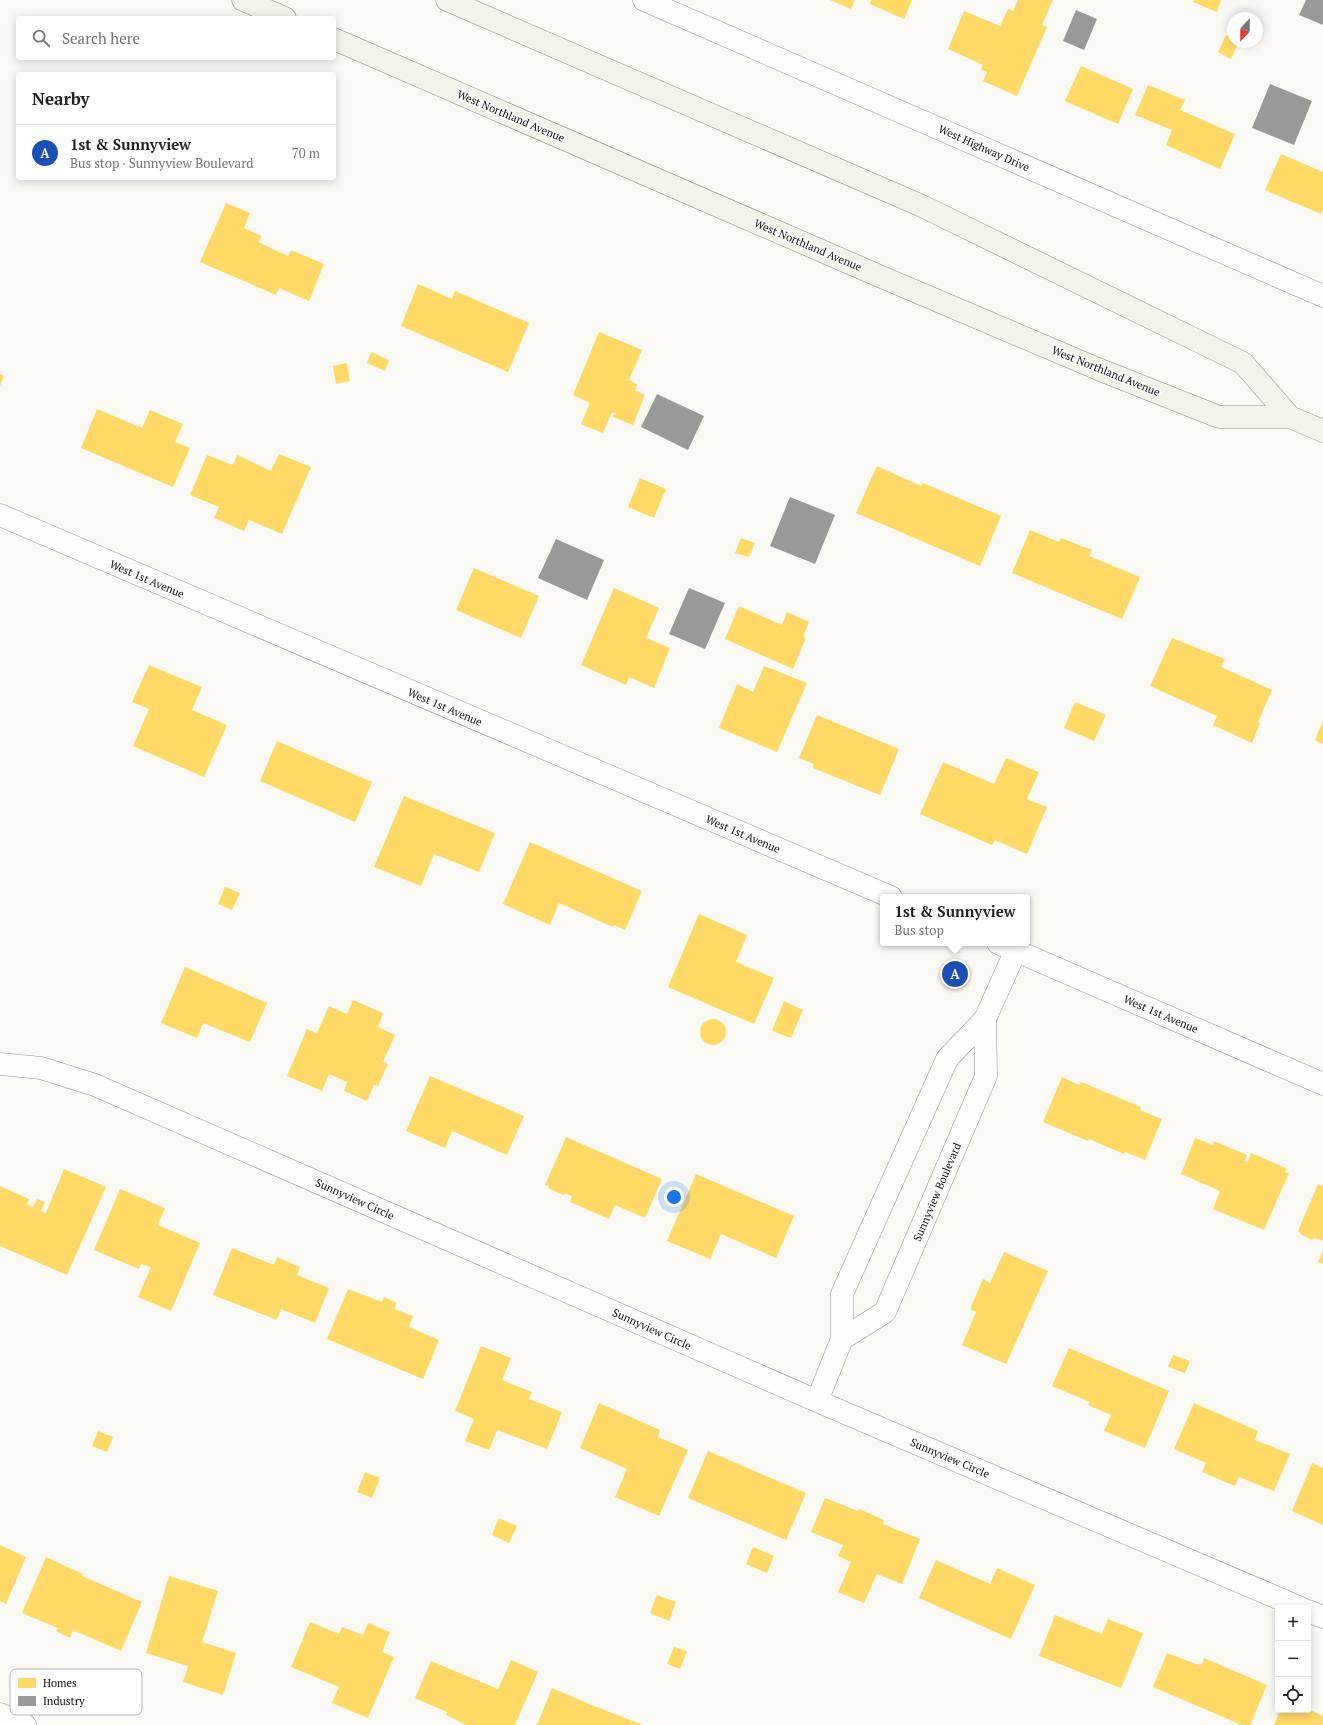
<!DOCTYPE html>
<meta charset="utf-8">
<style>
:root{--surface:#fff;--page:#f2f2f2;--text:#202124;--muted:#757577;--line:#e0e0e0;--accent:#60605e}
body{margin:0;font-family:"PT Serif",serif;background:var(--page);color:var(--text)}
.controls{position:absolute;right:12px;bottom:12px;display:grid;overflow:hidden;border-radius:4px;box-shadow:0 2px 10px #0003}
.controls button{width:36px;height:36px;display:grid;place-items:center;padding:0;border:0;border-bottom:1px solid var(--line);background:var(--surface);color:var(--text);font:20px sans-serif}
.compass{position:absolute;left:1227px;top:12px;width:36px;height:36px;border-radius:50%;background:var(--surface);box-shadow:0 2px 10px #0003;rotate:202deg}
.you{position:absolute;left:674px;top:1197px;width:14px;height:14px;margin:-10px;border:3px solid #fff;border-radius:50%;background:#1a73e8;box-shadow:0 0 0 6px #1a73e833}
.badge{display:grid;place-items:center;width:26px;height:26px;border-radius:50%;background:var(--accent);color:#fff;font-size:13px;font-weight:700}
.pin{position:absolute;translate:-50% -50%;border:2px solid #fff;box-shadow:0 1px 4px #0006}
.popup{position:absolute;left:880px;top:894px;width:150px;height:52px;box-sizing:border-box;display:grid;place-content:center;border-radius:4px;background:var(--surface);filter:drop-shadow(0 1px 3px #0005);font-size:13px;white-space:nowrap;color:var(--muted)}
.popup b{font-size:15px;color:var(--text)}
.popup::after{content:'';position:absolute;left:50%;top:100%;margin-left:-8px;border:8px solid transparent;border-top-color:var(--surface)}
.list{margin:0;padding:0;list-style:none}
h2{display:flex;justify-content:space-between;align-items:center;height:52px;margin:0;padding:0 16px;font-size:17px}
h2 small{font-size:13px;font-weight:400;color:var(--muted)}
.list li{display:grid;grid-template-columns:26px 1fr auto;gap:12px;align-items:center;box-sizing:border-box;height:56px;padding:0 16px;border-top:1px solid var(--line)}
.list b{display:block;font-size:15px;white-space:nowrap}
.list p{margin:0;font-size:13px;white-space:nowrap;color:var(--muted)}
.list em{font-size:13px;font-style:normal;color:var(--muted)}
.icon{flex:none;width:22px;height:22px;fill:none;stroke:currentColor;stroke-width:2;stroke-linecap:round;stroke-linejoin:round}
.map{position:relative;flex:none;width:1323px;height:1725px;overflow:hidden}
.search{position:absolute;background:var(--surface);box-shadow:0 2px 10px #0003;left:16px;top:16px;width:320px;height:44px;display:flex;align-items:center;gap:10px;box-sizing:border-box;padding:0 14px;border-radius:4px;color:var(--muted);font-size:15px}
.panel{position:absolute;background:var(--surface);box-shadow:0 2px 10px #0003;left:16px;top:72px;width:320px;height:108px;border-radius:4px}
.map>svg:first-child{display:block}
</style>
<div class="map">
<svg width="1323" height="1725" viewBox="0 0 1323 1725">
<rect width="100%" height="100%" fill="#faf9f3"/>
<path fill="#ffd966" d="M 830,0 L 855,0 L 851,9 Z
M 871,0 L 912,0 L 904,19 L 870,4 Z
M 1018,0 L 1053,0 L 1042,25 L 1047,27 L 1017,96 L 983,81 L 987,72 L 981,70 L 983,65 L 948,49 L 964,11 L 1000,26 L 1008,9 L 1013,11 Z
M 1194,0 L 1221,0 L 1217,12 L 1193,2 Z
M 1226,35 L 1233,39 L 1233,42 L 1239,42 L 1231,59 L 1218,52 Z
M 1081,66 L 1133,89 L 1118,124 L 1065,101 Z
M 1148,85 L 1185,100 L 1180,110 L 1235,134 L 1220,169 L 1166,145 L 1172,130 L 1135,115 Z
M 1281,154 L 1323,172 L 1323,209 L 1321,214 L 1265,190 Z
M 226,203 L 250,213 L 244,228 L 262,236 L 258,242 L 288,256 L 291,250 L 324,264 L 309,301 L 279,288 L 276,295 L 200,262 Z
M 418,284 L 452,299 L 455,291 L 529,323 L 508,372 L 401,326 Z
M 599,332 L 642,350 L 629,380 L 638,385 L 635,390 L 645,395 L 633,425 L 613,417 L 615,413 L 612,412 L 603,433 L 581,424 L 590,403 L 573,395 Z
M 371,352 L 389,360 L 385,371 L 367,363 Z
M 347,363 L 350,381 L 336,384 L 333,366 Z
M 0,374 L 4,376 L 0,386 Z
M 97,409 L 142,428 L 150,410 L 183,424 L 175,442 L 190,448 L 173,487 L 81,448 Z
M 279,454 L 311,467 L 282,534 L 249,520 L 244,531 L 214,518 L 219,507 L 190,495 L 207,455 L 233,465 L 237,455 L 271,471 Z
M 877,466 L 921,486 L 923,483 L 1001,516 L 980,566 L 856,513 Z
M 640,478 L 666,489 L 654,518 L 628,507 Z
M 1030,530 L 1059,542 L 1061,538 L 1092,550 L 1089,556 L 1140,577 L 1122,619 L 1012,573 Z
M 741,538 L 755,543 L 749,557 L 735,553 Z
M 474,568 L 539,596 L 521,638 L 456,610 Z
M 614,588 L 659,608 L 646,638 L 670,648 L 654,688 L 629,677 L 626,685 L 581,665 Z
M 739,606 L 782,625 L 787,612 L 809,622 L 804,634 L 805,640 L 793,669 L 725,639 Z
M 1172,638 L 1225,659 L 1221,667 L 1272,690 L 1258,722 L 1260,723 L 1252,743 L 1213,725 L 1217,716 L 1150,686 Z
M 149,665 L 202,687 L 192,710 L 227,725 L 204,777 L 133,746 L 149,709 L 132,702 Z
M 764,666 L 807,683 L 777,752 L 719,728 L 737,684 L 753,692 Z
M 1075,702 L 1106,715 L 1094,741 L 1064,728 Z
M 817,715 L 899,749 L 880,795 L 813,768 L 814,764 L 799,758 Z
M 1323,721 L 1323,744 L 1315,740 Z
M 277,741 L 372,782 L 355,822 L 260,781 Z
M 1006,758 L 1039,772 L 1027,799 L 1047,807 L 1027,854 L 995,840 L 992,845 L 920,814 L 943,762 L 994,784 Z
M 404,796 L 495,833 L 479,872 L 434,854 L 421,886 L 374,867 Z
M 530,842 L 642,891 L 625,930 L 614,925 L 613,927 L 559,903 L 550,925 L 503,904 Z
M 225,887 L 240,893 L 232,910 L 218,904 Z
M 699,914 L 747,935 L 736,962 L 774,978 L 754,1024 L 668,987 Z
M 185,967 L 267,1003 L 250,1042 L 203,1023 L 197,1038 L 161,1023 Z
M 353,1000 L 383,1013 L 378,1027 L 395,1035 L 383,1062 L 388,1064 L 378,1086 L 374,1085 L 367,1101 L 344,1091 L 347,1082 L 329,1074 L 322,1091 L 287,1076 L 307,1029 L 317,1033 L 329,1006 L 347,1014 Z
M 784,1001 L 803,1010 L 791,1038 L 772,1031 Z
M700 1032a13 13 0 1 1 26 0a13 13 0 1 1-26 0Z
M 430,1076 L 524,1116 L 507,1155 L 452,1131 L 445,1148 L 406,1131 Z
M 1062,1077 L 1079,1085 L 1081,1082 L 1141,1107 L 1140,1110 L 1162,1119 L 1145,1160 L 1125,1152 L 1124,1154 L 1089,1139 L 1088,1141 L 1043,1122 Z
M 566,1137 L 662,1179 L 645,1218 L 615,1205 L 609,1219 L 570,1202 L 572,1196 L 565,1193 L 564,1195 L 548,1188 L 549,1186 L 545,1185 Z
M 1195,1138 L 1213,1145 L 1214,1141 L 1247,1155 L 1245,1161 L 1248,1162 L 1251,1153 L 1286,1168 L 1285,1172 L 1289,1173 L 1264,1230 L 1213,1209 L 1220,1191 L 1181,1174 Z
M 64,1169 L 106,1187 L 67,1275 L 0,1246 L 0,1186 L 29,1199 L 27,1205 L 33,1207 L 37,1199 L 45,1202 L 41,1211 L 46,1213 Z
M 696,1174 L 794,1216 L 776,1258 L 721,1234 L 710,1259 L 667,1241 Z
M 1318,1184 L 1323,1186 L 1323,1241 L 1315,1238 L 1312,1240 L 1302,1235 L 1298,1231 Z
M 120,1189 L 165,1208 L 158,1225 L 200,1243 L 171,1311 L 138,1297 L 151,1267 L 141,1264 L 139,1269 L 94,1250 Z
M 232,1248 L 274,1265 L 277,1257 L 300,1267 L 297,1275 L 329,1288 L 315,1323 L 281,1309 L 277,1320 L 213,1295 Z
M 1323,1251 L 1323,1264 L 1318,1262 Z
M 1004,1252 L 1048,1271 L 1006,1364 L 962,1345 L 976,1312 L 970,1309 L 983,1279 L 990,1283 Z
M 348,1289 L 382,1302 L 384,1297 L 397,1303 L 394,1309 L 413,1316 L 409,1327 L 439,1340 L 423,1379 L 327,1339 Z
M 481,1346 L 511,1358 L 502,1380 L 532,1392 L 529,1399 L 562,1412 L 547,1449 L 497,1430 L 489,1450 L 465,1441 L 474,1419 L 455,1411 Z
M 1069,1348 L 1169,1391 L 1145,1448 L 1104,1431 L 1111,1415 L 1088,1405 L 1090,1402 L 1052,1386 Z
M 1173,1355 L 1190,1361 L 1185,1373 L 1168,1367 Z
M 599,1403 L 660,1430 L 658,1437 L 688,1450 L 659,1516 L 615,1497 L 627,1469 L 580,1448 Z
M 1194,1403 L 1258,1431 L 1255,1440 L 1290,1454 L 1274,1491 L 1239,1477 L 1235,1486 L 1202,1472 L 1206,1463 L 1174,1449 Z
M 98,1431 L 113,1437 L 107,1452 L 92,1446 Z
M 708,1451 L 806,1493 L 786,1540 L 688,1498 Z
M 1312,1463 L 1323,1468 L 1323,1525 L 1292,1511 Z
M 365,1472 L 380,1478 L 372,1498 L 357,1492 Z
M 825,1498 L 858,1511 L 859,1509 L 884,1520 L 883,1524 L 920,1539 L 902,1584 L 877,1574 L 864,1603 L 838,1592 L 851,1562 L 838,1556 L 843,1545 L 811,1532 Z
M 499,1518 L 517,1526 L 509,1543 L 492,1535 Z
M 0,1545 L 26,1557 L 6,1604 L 0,1601 Z
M 753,1547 L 774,1556 L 767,1573 L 746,1564 Z
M 46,1557 L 83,1574 L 82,1576 L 142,1602 L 121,1651 L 73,1630 L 70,1638 L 56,1631 L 58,1628 L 22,1613 Z
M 936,1560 L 990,1584 L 997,1568 L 1035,1585 L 1011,1639 L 919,1598 Z
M 169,1576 L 218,1591 L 202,1642 L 236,1653 L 223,1695 L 183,1682 L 188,1666 L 146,1653 Z
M 657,1595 L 676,1602 L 669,1621 L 650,1613 Z
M 1055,1615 L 1102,1634 L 1108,1619 L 1143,1633 L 1121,1688 L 1039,1656 Z
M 310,1622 L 339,1634 L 342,1627 L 363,1635 L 368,1623 L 390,1632 L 382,1652 L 394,1657 L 368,1718 L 332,1703 L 339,1687 L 291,1667 Z
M 674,1647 L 687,1651 L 680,1669 L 667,1664 Z
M 1167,1653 L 1201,1666 L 1204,1658 L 1267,1685 L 1250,1725 L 1242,1725 L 1153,1687 Z
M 511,1660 L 538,1672 L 515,1725 L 467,1725 L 446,1715 L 447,1712 L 415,1698 L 431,1661 L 498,1689 Z
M 552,1688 L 594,1706 L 643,1725 L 537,1725 Z
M 1308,1709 L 1323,1716 L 1323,1725 L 1274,1725 L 1280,1710 Z"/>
<path fill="#999" d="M 1306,0 L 1323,0 L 1323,25 L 1299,15 Z
M 1076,10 L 1097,19 L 1084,50 L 1063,41 Z
M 1270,84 L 1312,101 L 1294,145 L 1252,128 Z
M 657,394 L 704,416 L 688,450 L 641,427 Z
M 790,497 L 835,515 L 815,564 L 770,546 Z
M 556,539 L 604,560 L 587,600 L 538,578 Z
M 689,588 L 725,603 L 705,649 L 669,634 Z"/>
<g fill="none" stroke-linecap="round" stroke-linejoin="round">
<g stroke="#949391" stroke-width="23">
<path id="minor" d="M 644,0 L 1323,296
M 0,515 L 891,897
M 998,943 L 1323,1084
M 0,1064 L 41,1068 L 95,1085 L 817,1401 L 1301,1608
M 842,1339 L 885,1312 L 986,1076 L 985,1019
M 817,1401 L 842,1339 L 842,1294 L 947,1059 L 985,1019 L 1016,950
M 1308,1611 L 1323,1617
M 0,1714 L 25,1725"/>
</g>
<g stroke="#8a8a87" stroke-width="23">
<path id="secondary" d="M 243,0 L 285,18
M 447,0 L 922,206 L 1243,363 L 1290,417
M 334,39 L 877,275 L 1098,369 L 1219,417 L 1290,417 L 1323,431"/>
</g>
<use href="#minor" stroke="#fefefd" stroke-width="22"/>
<use href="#secondary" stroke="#f4f3ea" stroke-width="22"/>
</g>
<g text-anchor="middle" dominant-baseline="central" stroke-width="4" stroke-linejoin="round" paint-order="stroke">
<g font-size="11" fill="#0d0d0d" stroke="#fff">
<text transform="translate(511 116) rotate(23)">West Northland Avenue</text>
<text transform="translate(984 148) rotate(24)">West Highway Drive</text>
<text transform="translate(808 245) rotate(23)">West Northland Avenue</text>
<text transform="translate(1106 371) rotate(22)">West Northland Avenue</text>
<text transform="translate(147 579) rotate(23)">West 1st Avenue</text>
<text transform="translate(445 707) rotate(23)">West 1st Avenue</text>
<text transform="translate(743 834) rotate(23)">West 1st Avenue</text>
<text transform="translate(1161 1014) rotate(23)">West 1st Avenue</text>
<text transform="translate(937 1192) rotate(-67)">Sunnyview Boulevard</text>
<text transform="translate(355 1199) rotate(24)">Sunnyview Circle</text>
<text transform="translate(652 1329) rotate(24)">Sunnyview Circle</text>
<text transform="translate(950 1458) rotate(23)">Sunnyview Circle</text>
</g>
</g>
<rect x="10" y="1669" width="132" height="46" rx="6" fill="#fff" stroke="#b6b6b6" stroke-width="1"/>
<rect x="18" y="1678" width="18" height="10" fill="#ffd966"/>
<rect x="18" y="1696" width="18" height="10" fill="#999"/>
<g font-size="11" fill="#0d0d0d">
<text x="43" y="1687">Homes</text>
<text x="43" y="1705">Industry</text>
</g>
</svg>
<div class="controls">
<button>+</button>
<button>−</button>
<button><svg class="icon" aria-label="locate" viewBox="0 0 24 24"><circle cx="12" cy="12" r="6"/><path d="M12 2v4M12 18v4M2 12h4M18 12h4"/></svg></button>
</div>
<svg class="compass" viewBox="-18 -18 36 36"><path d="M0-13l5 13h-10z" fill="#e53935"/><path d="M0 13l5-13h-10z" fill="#757577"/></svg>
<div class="you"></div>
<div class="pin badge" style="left:955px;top:974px;background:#1a4fb4">A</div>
<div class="popup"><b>1st &amp; Sunnyview</b>Bus stop</div>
<div class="search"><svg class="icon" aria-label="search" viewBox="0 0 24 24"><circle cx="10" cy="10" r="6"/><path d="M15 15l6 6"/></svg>Search here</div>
<section class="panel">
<h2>Nearby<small></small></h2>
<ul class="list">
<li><span class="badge" style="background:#1a4fb4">A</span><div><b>1st &amp; Sunnyview</b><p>Bus stop · Sunnyview Boulevard</p></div><em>70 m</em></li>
</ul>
</section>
</div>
